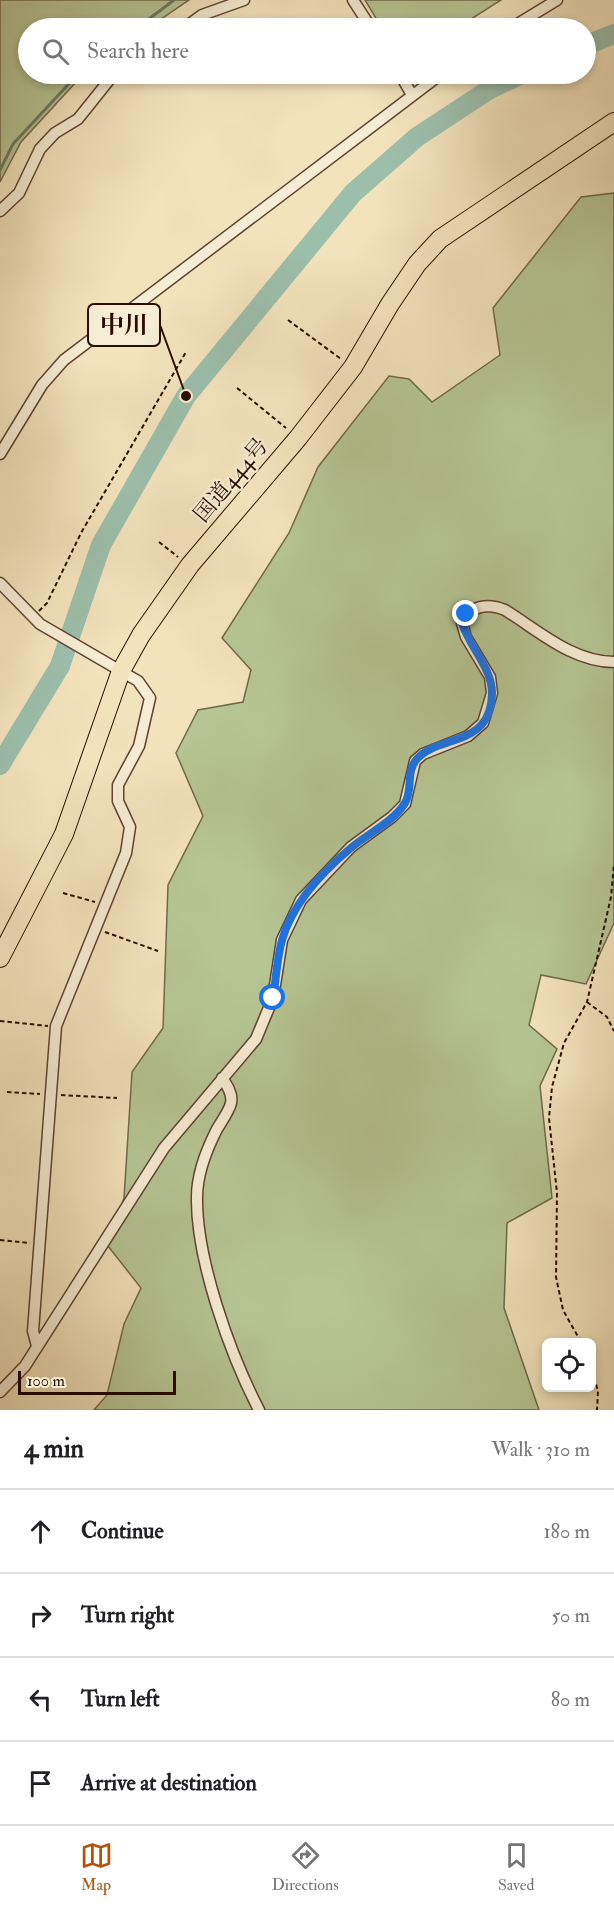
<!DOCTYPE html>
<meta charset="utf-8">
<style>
:root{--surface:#fff;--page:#f2f2f2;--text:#202124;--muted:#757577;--line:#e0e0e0;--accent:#b45309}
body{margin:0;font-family:"IM FELL Double Pica","Noto Serif JP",serif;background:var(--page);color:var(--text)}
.controls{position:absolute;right:18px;bottom:18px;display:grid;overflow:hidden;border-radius:9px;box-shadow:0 3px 9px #0003}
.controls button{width:54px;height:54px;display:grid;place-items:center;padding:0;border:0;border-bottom:2px solid var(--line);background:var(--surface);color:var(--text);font:30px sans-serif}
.scale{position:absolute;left:18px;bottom:15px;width:158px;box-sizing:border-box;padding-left:6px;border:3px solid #2c0d02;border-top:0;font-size:16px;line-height:21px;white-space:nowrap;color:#2c0d02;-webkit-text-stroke:4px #f7edd4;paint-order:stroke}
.stop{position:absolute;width:18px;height:18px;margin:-14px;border:4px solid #1a73e8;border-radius:50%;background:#fff}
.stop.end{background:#1a73e8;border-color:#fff;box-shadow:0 2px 6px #0008}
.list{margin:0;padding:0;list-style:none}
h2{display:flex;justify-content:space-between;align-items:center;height:78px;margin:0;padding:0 24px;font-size:26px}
h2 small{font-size:20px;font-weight:400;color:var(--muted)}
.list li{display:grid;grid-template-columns:39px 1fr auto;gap:18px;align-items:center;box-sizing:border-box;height:84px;padding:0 24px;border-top:2px solid var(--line)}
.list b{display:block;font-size:22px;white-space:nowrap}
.list em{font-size:20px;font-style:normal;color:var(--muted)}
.icon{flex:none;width:33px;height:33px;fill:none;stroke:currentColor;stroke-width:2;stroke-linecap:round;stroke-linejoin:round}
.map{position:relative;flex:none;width:614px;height:1410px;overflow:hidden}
.search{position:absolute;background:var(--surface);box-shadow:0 3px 9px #0003;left:18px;right:18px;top:18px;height:66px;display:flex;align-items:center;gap:15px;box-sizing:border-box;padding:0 21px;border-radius:33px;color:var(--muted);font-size:22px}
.sheet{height:414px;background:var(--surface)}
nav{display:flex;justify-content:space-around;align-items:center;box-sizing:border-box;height:84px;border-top:2px solid var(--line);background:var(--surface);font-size:16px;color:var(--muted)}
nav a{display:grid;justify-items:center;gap:3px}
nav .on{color:var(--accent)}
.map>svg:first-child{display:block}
</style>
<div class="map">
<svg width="614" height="1410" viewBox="0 0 614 1410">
<rect width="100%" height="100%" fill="#f3e3bd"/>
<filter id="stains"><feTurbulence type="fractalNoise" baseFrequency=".00333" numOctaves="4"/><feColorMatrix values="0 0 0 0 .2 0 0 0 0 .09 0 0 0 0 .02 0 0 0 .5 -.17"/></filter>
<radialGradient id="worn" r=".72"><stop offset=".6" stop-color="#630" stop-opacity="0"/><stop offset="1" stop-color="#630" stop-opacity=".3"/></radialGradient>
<path fill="#b6c594" stroke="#71694b" stroke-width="1.5" d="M 0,0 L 189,0 L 148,28 L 28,28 L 28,74 L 97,74 L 78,80 L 21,142 L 0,182 Z
M 365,0 L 501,0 L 457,28 L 382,28 Z
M 614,193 L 614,923 L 586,984 L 541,975 L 529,1025 L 557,1049 L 540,1086 L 552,1198 L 507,1223 L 504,1308 L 539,1410 L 94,1410 L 107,1395 L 124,1324 L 141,1288 L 108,1246 L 124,1198 L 132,1072 L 163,1028 L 168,885 L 203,816 L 176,753 L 198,710 L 243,702 L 251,670 L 222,638 L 289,533 L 318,467 L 389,376 L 409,379 L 432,402 L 500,355 L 493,308 L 581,197 Z"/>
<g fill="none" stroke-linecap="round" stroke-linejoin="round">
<path stroke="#6f7868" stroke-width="3" d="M 137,28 L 174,0
M 0,170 L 13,144 L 78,74"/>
<path stroke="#9cbfac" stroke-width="20" d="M 586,45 L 614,34
M 0,765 L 60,666 L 101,545 L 186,396 L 353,193 L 417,137 L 490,89 L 522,74"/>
<g stroke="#5e4231" stroke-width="13">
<path id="minor" d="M 353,0 L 371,28
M 184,28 L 202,15 L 244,0
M 511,28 L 557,0
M 400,74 L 412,95
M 0,211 L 19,193 L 40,149 L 55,133 L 78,119 L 114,74
M 0,454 L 42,385 L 64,360 L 441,74
M 0,583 L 40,624 L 138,681 L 150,698 L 139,746 L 118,785 L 118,801 L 130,827 L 126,853 L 56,1026 L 33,1331 L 37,1346
M 222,1078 C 227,1085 233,1094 231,1103 C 229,1112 220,1123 216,1131 C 206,1151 197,1174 197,1197 C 196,1259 230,1354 259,1410
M 0,1392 L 25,1366 L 164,1148 L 256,1039 L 273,998 L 282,940 L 301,900 L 351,847 L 392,817 L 405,804 L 415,761 L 423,754 L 468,736 L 483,723 L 492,693 L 490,677 L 466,637 L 462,623 C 470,605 488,603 505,610 C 539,631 573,662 614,662"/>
</g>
<g stroke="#2c0d02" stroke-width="20">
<path id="trunk" d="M 0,958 L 64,834 L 121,671 L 141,635 L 190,565 L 298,438 L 353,367 L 390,304 L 417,264 L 440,239 L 614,122"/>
</g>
<path stroke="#2c0d02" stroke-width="2" stroke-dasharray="4.5 3" stroke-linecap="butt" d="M 288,320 L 341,359
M 237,388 L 286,428
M 159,542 L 178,557
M 39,611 L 47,603 L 81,533 L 186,352
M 63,893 L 95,902
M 105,932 L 158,951
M 587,1002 L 607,1017 L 614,1031
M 0,1021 L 48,1026
M 7,1092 L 40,1094
M 61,1095 L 117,1098
M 0,1240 L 30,1243
M 581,1342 L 563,1310 L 556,1277 L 557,1193 L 549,1118 L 552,1087 L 564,1043 L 587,1002 L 611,897 L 614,864
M 592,1370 L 598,1391 L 597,1410"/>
<use href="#minor" stroke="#f7edd4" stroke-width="10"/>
<use href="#trunk" stroke="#f3e3bd" stroke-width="18"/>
</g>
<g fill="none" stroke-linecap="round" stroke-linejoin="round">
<path stroke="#1a73e8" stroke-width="8" d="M 273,998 C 276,979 277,958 282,940 C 293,902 323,871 352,847 C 369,833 393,822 405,803 C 413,790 406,772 416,760 C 437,734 491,749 492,693 C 492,668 469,646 462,623 L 466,614"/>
</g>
<g text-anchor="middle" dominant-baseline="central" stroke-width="4.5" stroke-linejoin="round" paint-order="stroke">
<g font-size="22" fill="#2c0d02" stroke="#f7edd4">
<text transform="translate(231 480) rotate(-50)">国道444号</text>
</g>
</g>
<path fill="none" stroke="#2c0d02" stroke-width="2" d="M186 396L160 325"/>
<circle fill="#2c0d02" stroke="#f7edd4" stroke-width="2" cx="186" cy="396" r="6"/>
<rect fill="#f7edd4" stroke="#2c0d02" stroke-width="2" x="88" y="304" width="72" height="42" rx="6"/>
<g font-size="24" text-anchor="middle" font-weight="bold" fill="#2c0d02">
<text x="124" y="333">中川</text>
</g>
<rect width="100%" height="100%" filter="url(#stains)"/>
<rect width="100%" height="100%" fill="url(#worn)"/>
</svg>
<div class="controls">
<button><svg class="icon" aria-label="locate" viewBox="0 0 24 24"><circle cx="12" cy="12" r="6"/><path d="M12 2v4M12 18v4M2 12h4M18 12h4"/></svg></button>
</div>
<div class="scale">100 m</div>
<div class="stop" style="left:273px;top:998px"></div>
<div class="stop end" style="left:466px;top:614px"></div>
<div class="search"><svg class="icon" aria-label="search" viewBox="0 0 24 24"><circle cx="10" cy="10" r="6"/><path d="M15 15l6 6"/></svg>Search here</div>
</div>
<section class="sheet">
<h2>4 min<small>Walk · 310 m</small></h2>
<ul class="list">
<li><svg class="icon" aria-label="ahead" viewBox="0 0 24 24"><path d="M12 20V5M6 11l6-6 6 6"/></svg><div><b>Continue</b></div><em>180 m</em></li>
<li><svg class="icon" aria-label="right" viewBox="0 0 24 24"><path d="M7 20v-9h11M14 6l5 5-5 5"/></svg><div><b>Turn right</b></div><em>50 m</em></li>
<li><svg class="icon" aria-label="left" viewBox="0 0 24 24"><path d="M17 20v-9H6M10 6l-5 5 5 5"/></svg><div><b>Turn left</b></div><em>80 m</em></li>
<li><svg class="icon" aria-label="arrive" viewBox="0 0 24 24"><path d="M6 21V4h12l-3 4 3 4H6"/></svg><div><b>Arrive at destination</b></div></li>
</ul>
</section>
<nav>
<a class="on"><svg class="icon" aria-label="map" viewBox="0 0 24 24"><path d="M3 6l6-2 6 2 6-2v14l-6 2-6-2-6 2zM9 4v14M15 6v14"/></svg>Map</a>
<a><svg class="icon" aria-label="directions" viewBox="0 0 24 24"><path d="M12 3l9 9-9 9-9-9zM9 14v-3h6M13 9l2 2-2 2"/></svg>Directions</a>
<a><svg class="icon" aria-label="saved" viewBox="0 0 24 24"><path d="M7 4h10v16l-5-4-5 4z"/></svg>Saved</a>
</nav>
